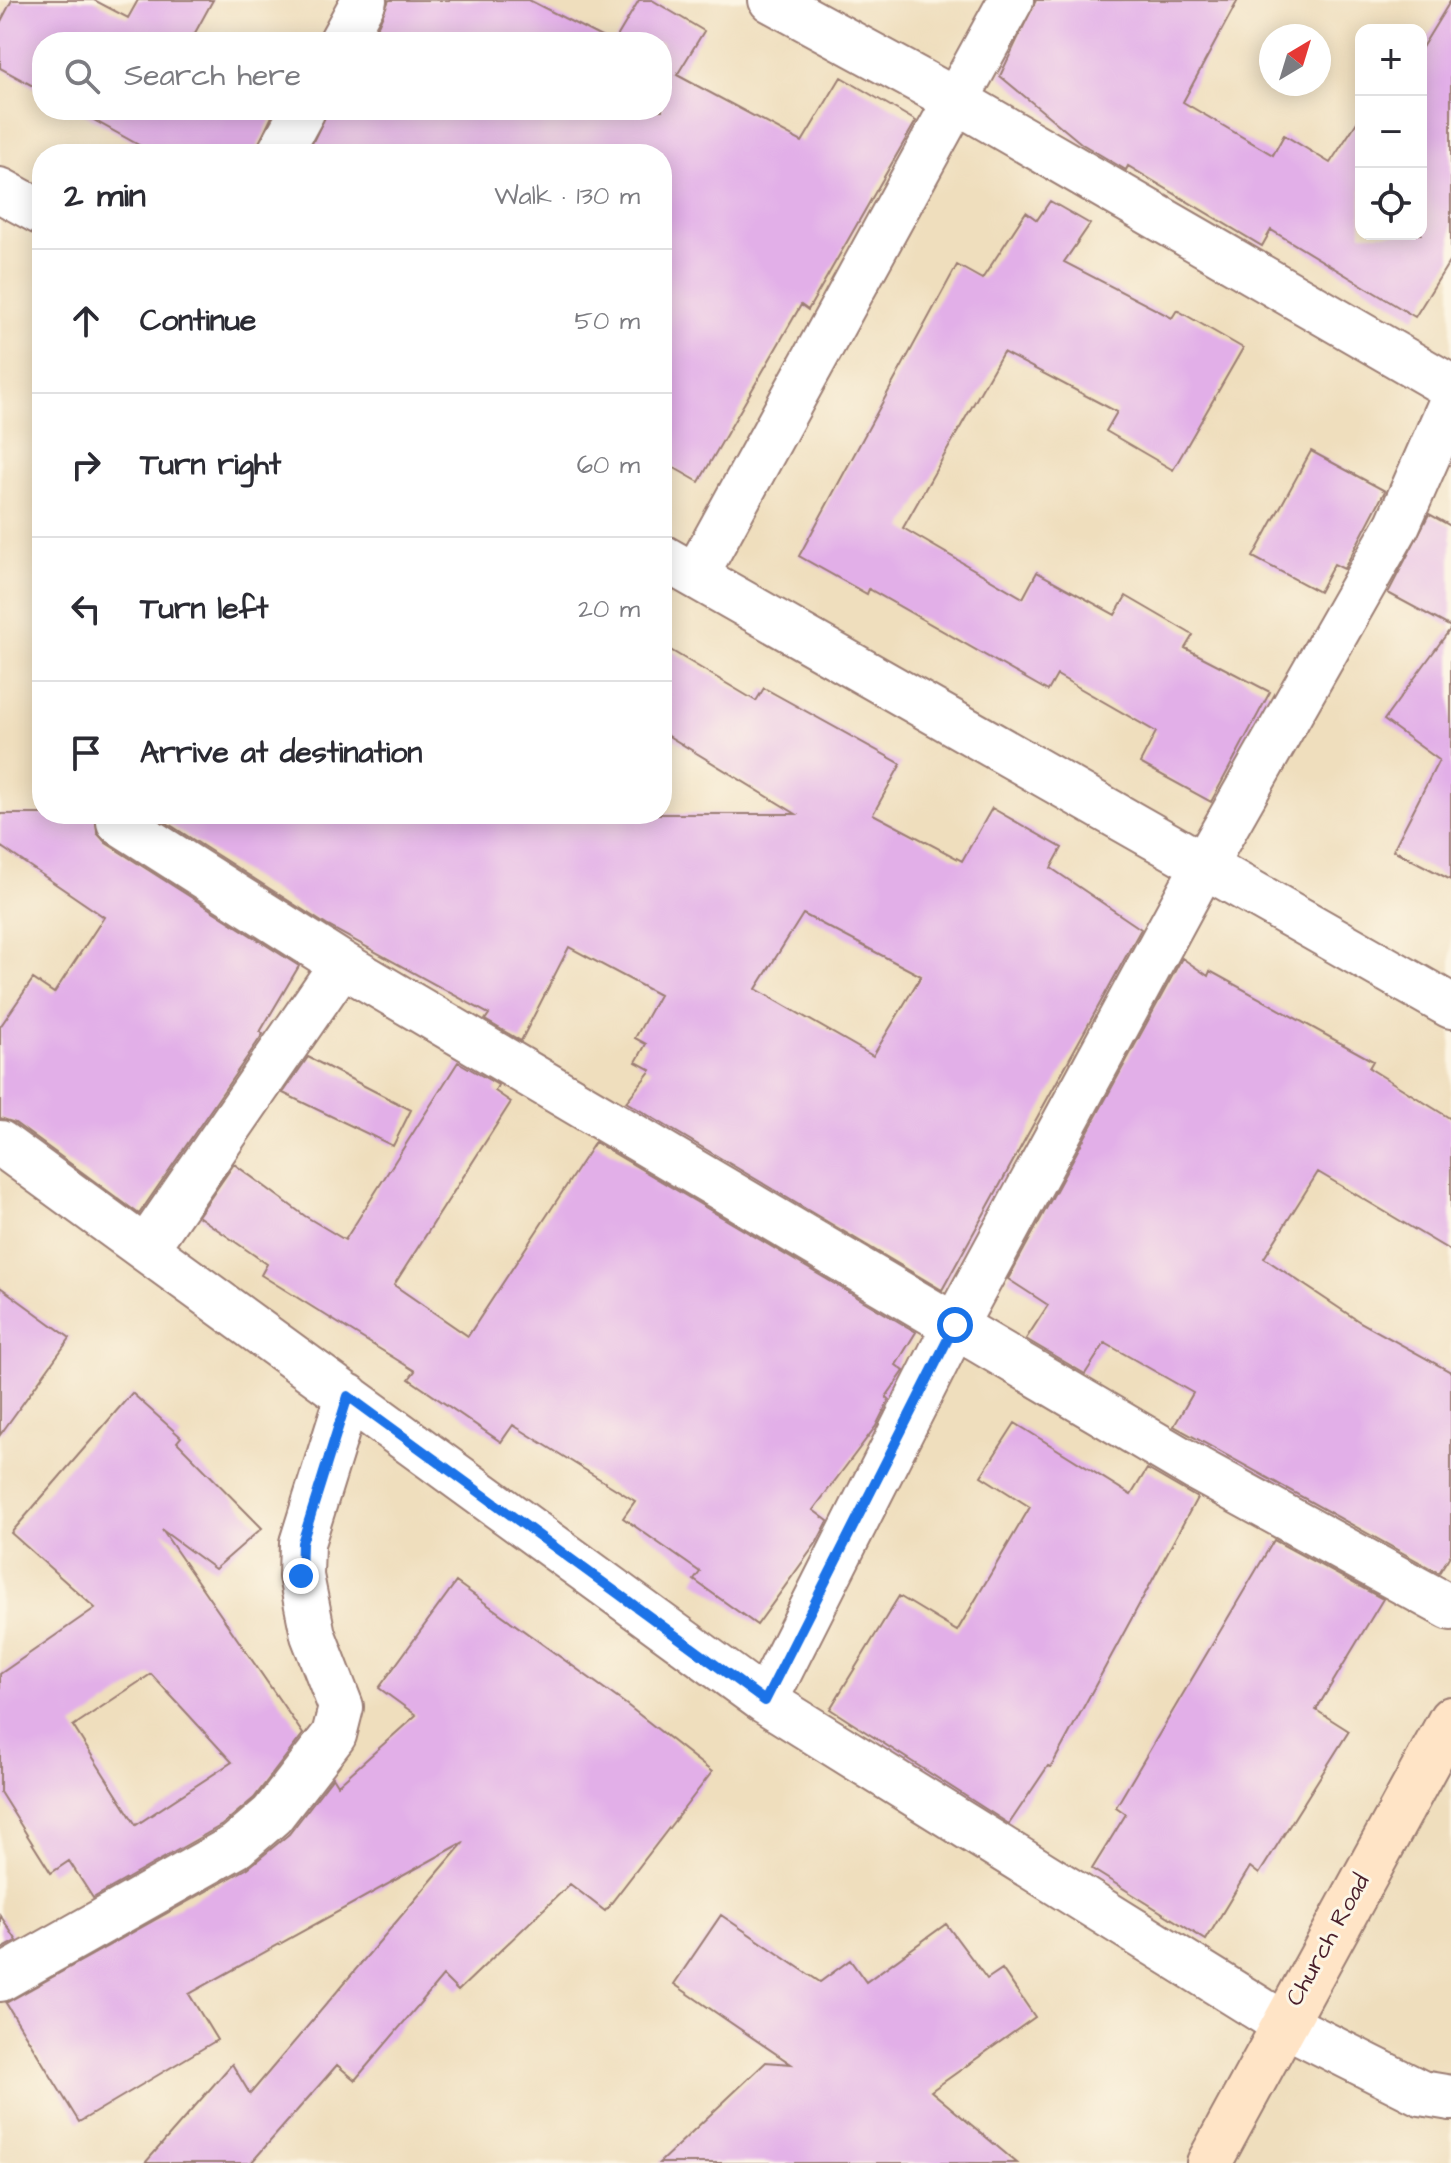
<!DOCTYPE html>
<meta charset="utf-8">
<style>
:root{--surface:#fff;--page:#f2f2f3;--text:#2b2b33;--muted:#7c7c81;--line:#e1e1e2}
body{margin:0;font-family:"Architects Daughter",sans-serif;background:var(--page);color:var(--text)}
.controls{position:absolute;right:24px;top:24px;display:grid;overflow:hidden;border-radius:16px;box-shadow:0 4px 20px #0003}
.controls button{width:72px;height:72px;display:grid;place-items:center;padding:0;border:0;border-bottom:2px solid var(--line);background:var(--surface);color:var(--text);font:40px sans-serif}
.compass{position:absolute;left:1259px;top:24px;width:72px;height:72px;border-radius:50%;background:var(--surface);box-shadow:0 4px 20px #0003;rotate:38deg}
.stop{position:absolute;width:24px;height:24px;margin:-18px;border:6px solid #1a73e8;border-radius:50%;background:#fff}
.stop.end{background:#1a73e8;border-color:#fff;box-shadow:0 2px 8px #0008}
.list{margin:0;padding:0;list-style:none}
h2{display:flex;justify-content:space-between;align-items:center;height:104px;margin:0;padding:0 32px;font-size:34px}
h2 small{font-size:26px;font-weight:400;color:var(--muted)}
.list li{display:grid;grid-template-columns:52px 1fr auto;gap:24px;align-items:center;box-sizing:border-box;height:144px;padding:0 32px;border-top:2px solid var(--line)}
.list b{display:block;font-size:30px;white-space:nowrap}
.list em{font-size:26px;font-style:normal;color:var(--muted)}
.icon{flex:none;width:44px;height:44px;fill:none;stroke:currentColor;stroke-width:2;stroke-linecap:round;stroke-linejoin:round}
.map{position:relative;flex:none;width:1451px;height:2163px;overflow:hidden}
.search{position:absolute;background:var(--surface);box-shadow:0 4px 20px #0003;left:32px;top:32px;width:640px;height:88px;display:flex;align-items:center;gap:20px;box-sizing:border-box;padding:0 28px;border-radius:32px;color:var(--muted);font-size:30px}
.panel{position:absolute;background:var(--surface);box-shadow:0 4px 20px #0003;left:32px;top:144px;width:640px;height:680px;border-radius:32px}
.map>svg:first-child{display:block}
</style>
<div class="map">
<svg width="1451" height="2163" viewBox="0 0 1451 2163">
<rect width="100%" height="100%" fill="#fcf5e5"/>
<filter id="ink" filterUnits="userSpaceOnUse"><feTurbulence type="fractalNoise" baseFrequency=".0125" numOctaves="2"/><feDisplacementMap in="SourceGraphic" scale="16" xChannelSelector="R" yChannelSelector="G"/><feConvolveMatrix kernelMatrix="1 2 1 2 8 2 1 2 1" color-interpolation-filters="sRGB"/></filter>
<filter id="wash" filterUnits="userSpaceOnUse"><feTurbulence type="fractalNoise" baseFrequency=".006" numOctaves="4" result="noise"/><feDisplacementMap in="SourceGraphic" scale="32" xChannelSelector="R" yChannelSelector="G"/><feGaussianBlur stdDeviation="1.8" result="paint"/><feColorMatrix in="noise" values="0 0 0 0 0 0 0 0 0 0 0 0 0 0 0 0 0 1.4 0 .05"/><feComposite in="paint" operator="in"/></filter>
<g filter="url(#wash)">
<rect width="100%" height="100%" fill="#efdebd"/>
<g id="blocks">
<path fill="#e2afe8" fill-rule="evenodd" d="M 12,0 L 94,0 L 128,18 L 138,0 L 213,0 L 190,42 L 42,42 L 42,91 L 0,68 L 0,23 Z
M 389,0 L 529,0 L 611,42 L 401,42 L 377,28 Z
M 639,0 L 652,0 L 704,31 L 677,75 L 802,142 L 841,77 L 916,121 L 808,310 L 801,305 L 699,482 L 662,461 L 662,154 L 307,154 L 328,110 L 662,110 L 662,42 L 614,42 Z
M 1036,0 L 1238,0 L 1183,102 L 1273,155 L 1284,135 L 1330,163 L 1361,116 L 1361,234 L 1421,234 L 1421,49 L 1451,0 L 1451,259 L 1415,317 L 1271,230 L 1262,246 L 1128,166 L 1126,170 L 1082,144 L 1000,76 Z
M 76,110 L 275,110 L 254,154 L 155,154 Z
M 1050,201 L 1090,224 L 1064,262 L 1172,318 L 1177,310 L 1243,348 L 1173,470 L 1106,431 L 1117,412 L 1003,352 L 903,528 L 1023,598 L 1037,572 L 1115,615 L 1126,596 L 1193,635 L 1185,648 L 1270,692 L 1211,802 L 1140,763 L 1156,732 L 1057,675 L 1048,691 L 869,589 L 867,594 L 799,556 L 957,265 L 982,279 L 1026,212 L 1037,220 Z
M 1311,451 L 1385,491 L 1344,569 L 1334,564 L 1319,592 L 1253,557 Z
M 1429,514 L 1451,526 L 1451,627 L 1388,593 Z
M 1451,628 L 1451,880 L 1393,850 L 1439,760 L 1384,720 Z
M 662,645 L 756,701 L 764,688 L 901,764 L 873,814 L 962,861 L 992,808 L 1062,848 L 1051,868 L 1141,929 L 942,1290 L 626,1102 L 651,1070 L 636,1062 L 646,1044 L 635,1038 L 659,995 L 569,947 L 521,1041 L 485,1020 L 489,1014 L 328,926 L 153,814 L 796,814 L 662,732 ZM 803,914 L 921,976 L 873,1056 L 756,989 Z
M 0,814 L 96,814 L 97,833 L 106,843 L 299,966 L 260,1032 L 263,1034 L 139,1214 L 15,1123 L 0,1118 L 0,1027 L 33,979 L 54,993 L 104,917 L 0,846 Z
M 1182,958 L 1208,976 L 1210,971 L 1373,1061 L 1369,1068 L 1451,1119 L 1451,1251 L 1318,1172 L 1264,1258 L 1360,1322 L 1451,1372 L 1451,1554 L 1439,1573 L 1174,1426 L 1193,1393 L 1105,1343 L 1085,1374 L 1026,1339 L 1048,1305 L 1008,1279 Z
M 308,1057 L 411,1110 L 393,1146 L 283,1093 Z
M 458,1062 L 498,1085 L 495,1091 L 511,1102 L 394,1285 L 468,1336 L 595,1142 L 916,1332 L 896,1365 L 904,1371 L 886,1397 L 889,1400 L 876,1426 L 813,1510 L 828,1521 L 817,1542 L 757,1625 L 694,1580 L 700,1572 L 623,1518 L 635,1501 L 513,1425 L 501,1442 L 409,1379 L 415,1371 L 261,1275 L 267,1264 L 198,1216 L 234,1164 L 305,1216 L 345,1240 Z
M 0,1287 L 70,1338 L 0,1435 Z
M 132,1393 L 181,1437 L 177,1442 L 262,1528 L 215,1569 L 162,1530 L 303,1734 L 254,1798 L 222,1825 L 93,1898 L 69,1861 L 51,1873 L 0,1792 L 0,1674 L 95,1608 L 11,1533 ZM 151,1674 L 232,1762 L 136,1825 L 73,1726 Z
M 1015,1423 L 1131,1495 L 1147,1469 L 1197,1498 L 1051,1767 L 1048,1766 L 1009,1824 L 830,1709 L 899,1596 L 957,1631 L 1030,1507 L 981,1476 Z
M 1274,1540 L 1383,1599 L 1316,1710 L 1349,1731 L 1259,1874 L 1250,1867 L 1206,1940 L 1092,1869 L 1126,1814 L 1116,1807 Z
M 456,1582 L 627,1705 L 712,1772 L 605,1911 L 570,1884 L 458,1991 L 443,1976 L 355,2080 L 337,2065 L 251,2163 L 145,2163 L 232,2064 L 250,2094 L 464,1842 L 189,1994 L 217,2040 L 79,2122 L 6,2003 L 248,1868 L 289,1834 L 333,1777 L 338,1785 L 416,1715 L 379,1688 Z
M 0,1915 L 17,1941 L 0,1950 Z
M 721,1915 L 820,1982 L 850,1960 L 866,1982 L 946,1924 L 987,1979 L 1002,1969 L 1035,2017 L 931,2091 L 1017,2163 L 659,2163 L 766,2062 L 791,2064 L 674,1984 Z"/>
</g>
</g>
<g filter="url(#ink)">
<use href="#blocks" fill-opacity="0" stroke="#9c7e74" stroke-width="2"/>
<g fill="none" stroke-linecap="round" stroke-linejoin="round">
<g stroke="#9c7e74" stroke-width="48">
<path id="street" d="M 771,0 L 957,101 L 1451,387
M 341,42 L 364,0
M 279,154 L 303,110
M 0,190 L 42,213
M 662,557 L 1451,1006
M 696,575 L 1011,0
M 119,822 L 342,964 L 1197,1469 L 1451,1608
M 0,1143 L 765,1701 L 1282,2023 L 1421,2093 L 1451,2098
M 146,1248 L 342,964
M 765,1701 L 955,1325 L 1203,867 L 1398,524 L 1451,403
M 0,1979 L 236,1846 L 272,1815 L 334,1735 L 341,1707 L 313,1635 L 301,1576 L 302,1543 L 348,1396"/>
</g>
<g stroke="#9c7e74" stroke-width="48">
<path id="secondary" d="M 1209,2163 L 1451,1719"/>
</g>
<use href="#street" stroke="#fff" stroke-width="44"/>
<use href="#secondary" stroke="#ffe4c6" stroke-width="44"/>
</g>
</g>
<g fill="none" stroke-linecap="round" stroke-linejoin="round" filter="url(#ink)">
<path stroke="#1a73e8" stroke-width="10" d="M 301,1576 L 302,1543 L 348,1396 L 765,1701 L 955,1325"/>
</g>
<g text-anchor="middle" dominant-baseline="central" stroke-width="6" stroke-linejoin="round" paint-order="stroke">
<g font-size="24" fill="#4a1f2b" stroke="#fcf5e5">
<text transform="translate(1328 1940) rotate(-61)">Church Road</text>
</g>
</g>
</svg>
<div class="controls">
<button>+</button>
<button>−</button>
<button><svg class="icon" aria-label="locate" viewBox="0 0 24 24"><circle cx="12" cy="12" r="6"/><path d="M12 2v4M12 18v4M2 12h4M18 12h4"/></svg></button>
</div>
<svg class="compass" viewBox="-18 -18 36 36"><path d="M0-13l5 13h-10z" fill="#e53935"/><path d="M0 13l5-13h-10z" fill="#7c7c81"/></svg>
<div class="stop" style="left:955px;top:1325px"></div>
<div class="stop end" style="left:301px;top:1576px"></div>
<div class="search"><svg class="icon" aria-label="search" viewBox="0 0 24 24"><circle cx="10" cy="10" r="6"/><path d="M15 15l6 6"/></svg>Search here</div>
<section class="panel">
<h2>2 min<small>Walk · 130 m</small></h2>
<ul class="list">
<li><svg class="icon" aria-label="ahead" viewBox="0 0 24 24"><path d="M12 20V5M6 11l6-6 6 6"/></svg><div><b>Continue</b></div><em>50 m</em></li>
<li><svg class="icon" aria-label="right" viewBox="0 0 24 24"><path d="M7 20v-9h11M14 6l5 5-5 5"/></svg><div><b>Turn right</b></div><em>60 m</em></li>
<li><svg class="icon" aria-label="left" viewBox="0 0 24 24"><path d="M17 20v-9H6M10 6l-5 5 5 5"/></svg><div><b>Turn left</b></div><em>20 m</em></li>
<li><svg class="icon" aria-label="arrive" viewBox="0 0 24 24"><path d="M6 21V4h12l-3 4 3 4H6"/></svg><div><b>Arrive at destination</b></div></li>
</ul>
</section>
</div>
